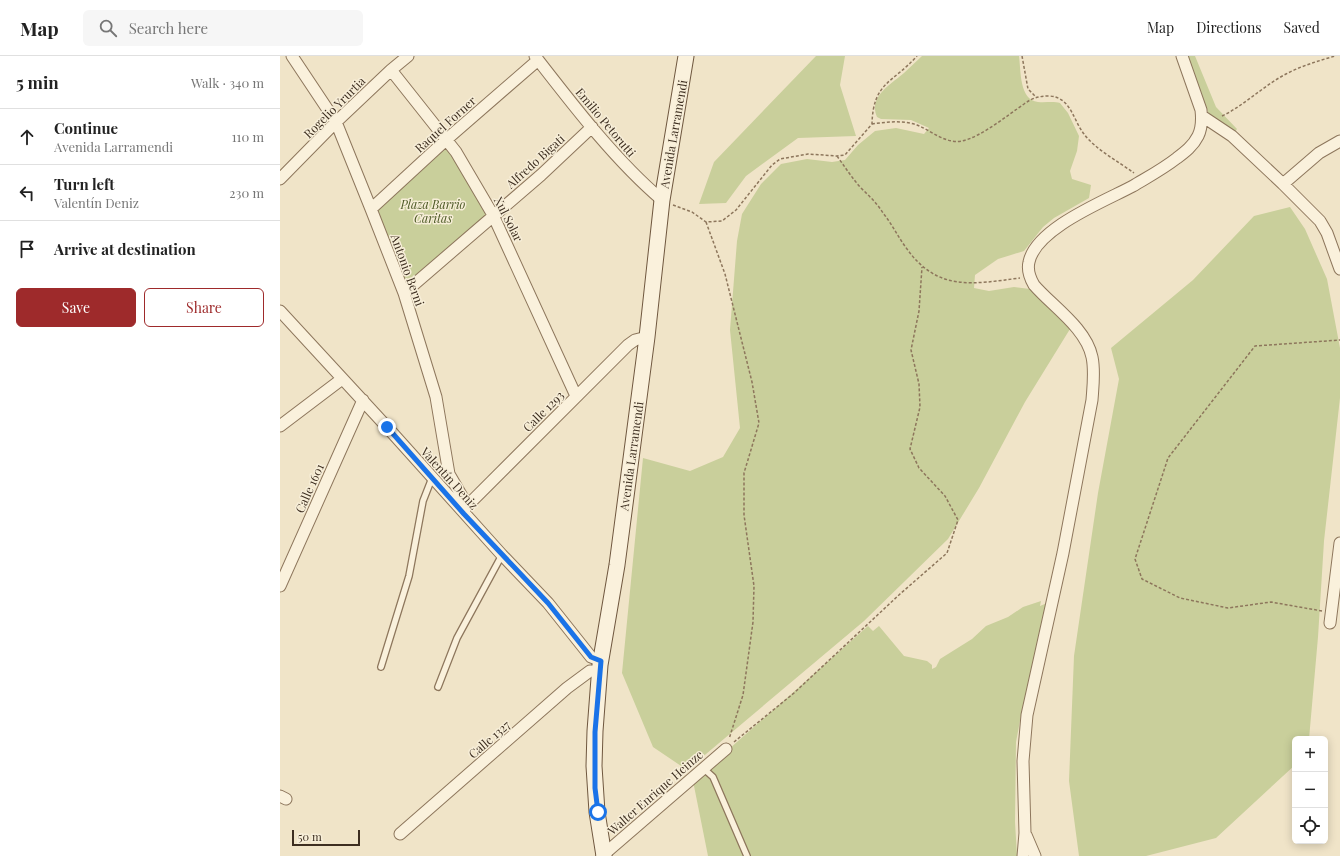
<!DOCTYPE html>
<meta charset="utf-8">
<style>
:root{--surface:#fff;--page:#f6f6f6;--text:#222;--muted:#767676;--line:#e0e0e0;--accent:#9e2a2b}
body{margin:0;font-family:"Playfair Display",serif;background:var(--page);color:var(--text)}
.controls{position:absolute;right:12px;bottom:12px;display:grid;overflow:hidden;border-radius:6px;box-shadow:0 2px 10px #0003}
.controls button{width:36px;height:36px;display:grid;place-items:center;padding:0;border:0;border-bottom:1px solid var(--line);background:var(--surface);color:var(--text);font:20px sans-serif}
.scale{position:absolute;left:12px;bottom:10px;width:68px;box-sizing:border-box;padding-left:4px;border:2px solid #3d2e20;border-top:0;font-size:11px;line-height:14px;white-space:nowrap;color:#3d2e20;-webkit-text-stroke:3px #f7eed8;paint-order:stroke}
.stop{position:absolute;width:12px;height:12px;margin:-9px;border:3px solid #1a73e8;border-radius:50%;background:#fff}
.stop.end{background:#1a73e8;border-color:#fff;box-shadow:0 1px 4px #0008}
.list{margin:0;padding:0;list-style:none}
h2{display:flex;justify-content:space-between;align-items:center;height:52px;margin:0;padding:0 16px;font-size:17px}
h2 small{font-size:13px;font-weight:400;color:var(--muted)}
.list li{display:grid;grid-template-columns:26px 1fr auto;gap:12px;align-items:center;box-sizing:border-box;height:56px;padding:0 16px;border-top:1px solid var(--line)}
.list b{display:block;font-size:15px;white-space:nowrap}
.list p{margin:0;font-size:13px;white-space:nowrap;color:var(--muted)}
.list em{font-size:13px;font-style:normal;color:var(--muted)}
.actions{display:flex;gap:8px;padding:12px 16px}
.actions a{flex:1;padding:9px 0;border:1px solid var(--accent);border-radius:6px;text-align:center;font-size:14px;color:var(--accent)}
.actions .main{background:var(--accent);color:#fff}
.icon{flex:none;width:22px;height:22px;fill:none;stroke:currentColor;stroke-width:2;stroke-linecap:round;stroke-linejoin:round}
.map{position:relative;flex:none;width:1060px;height:800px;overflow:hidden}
header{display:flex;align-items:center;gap:24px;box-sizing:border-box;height:56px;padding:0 20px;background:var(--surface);border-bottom:1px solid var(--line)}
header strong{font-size:19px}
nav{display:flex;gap:22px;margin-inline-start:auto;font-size:14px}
.search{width:280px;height:36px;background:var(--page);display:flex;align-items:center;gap:10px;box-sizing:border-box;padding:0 14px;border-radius:6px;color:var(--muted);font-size:15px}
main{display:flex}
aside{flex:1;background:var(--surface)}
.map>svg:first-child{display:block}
</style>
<header>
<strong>Map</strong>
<div class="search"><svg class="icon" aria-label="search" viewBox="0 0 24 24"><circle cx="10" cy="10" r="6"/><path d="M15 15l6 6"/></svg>Search here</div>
<nav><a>Map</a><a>Directions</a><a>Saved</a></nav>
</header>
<main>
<aside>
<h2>5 min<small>Walk · 340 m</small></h2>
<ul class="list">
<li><svg class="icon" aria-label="ahead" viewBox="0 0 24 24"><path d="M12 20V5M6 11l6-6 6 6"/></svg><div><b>Continue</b><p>Avenida Larramendi</p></div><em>110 m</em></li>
<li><svg class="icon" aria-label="left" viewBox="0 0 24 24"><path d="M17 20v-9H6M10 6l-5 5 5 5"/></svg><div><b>Turn left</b><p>Valentín Deniz</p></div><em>230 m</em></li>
<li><svg class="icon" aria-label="arrive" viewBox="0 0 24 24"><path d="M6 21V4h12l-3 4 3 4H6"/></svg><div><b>Arrive at destination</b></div></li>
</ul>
<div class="actions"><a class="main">Save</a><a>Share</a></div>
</aside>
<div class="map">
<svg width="1060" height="800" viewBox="0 0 1060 800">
<rect width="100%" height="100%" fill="#f0e4c8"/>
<path fill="#c9cf9b" d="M 536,0 L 565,0 L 560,29 L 576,80 L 518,82 L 466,120 L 446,147 L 419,148 L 434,106 Z
M 642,0 L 739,0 C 741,14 739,44 758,46 C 765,47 773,45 780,47 L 788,57 L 799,80 L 797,95 L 790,115 L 792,123 L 811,129 L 809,142 L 774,162 L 763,171 L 744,195 L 718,203 L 695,219 L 694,232 L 709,235 L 734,231 L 750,233 L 790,273 L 745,346 L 699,432 L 668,483 L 584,565 L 407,714 L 373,691 L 342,617 L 363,402 L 410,415 L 443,401 L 460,372 L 450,274 L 457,185 L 462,158 L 481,128 L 501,108 L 527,103 L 552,106 L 565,104 L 578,89 L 595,75 L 616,72 L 644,78 L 649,72 L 631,64 L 601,63 L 597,61 C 588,41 611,28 624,17 C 630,11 636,6 642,0 Z
M 907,0 L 915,0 L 936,51 L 957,73 L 954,77 L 930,59 L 928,56 Z
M 167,83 L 213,159 L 124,237 L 91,153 Z
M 1010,151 L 1025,173 L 1047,223 L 1060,292 L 1060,342 L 1044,485 L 1038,581 L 1029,683 L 1015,683 L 1015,709 L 936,782 L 866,800 L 799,800 L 789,725 L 794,600 L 818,437 L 839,323 L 831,292 L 913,224 L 974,160 Z
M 761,545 L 760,550 L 767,547 L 742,654 L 736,686 L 735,766 L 737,800 L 428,800 L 413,725 L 588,570 L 593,575 L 599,570 L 624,600 L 647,605 L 652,609 L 652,613 L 656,611 L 660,603 L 692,583 L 706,570 L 728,561 L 743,551 Z"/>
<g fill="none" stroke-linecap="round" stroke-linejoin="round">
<g stroke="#8d765c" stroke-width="8">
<path id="lane" d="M 101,611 L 129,520 L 143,445 L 152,422
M 158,631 L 177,582 L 222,499
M 423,712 L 433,721 L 467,800"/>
</g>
<g stroke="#8d765c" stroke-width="13">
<path id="street" d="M 12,0 L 56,66 L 91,153 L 124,237 L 156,341 L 169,418 L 187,449
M 255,0 C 293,49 335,104 382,144
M 111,14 L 176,96 L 213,159 L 296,340
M 922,60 L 952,80 L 1003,128 L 1040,165 L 1047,177 L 1060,213
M 0,123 L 56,66 L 111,14 L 128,0
M 1003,128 L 1039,97 L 1060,85
M 91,153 L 167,83 L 258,4
M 124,237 L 261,119 L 312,71
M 0,255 L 107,371 L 222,499 L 268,547 L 311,601 L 321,605
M 0,370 L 62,323
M 184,453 L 348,289 L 355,284 L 367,281
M 0,530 L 83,344
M 1050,567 L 1060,487
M 0,740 L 6,743
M 120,778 L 287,632 L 310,615 L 320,615
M 746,779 L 755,800
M 322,800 L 446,693
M 743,800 L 745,777 L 743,705 L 747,659 L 783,497 L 812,344 C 813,330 815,315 812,301 C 806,272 772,250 754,229 C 750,222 747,214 749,206 C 756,172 825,145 853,130 C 868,121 883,113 897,102 C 905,96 913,90 918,80 C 922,72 922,63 921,54 L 902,0"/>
</g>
<g stroke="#6f573f" stroke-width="17">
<path id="secondary" d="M 324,800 L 317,756 L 314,710 L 315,675 L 320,609 L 337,509 L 367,281 L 382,144 L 406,0"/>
</g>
<path stroke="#8d765c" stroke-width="1.5" stroke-dasharray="3 2" stroke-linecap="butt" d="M 742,0 L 748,33 L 756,41
M 942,60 C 965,49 983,30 1006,18 C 1021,10 1038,5 1055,0
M 592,68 C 606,66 623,64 637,69 C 652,75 665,88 682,85 C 701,81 728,59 744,48 C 752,42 759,40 769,40 C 791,41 793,64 804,78 C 815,93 839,106 854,117
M 557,100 C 565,111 572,122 581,132 C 589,140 597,147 603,157 C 612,168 618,181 627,193 C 658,236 693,228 740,222
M 393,149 L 412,156 L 426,166 L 442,165 L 456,154 L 492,109 L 500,103 L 528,98 L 557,100 L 565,99 L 592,68 C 593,26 613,27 637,0
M 426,166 L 445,218 L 472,326 L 479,367 L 464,417 L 464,459 L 474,530 L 473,566 L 463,639 L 449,683
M 1042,555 L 991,546 L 948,552 L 900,542 L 862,523 L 855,503 L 888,402 L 975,290 L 1060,284
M 454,686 L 514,637 L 620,538 L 667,497 L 678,464 L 665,440 L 639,412 L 630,393 L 640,351 L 639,328 L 631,294 L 639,255 L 642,211"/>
<use href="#lane" stroke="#faf1dc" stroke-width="5.5"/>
<use href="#street" stroke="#faf1dc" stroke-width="11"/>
<use href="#secondary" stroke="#faf1dc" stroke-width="15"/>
</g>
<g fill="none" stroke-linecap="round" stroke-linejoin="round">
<path stroke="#1a73e8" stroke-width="5" d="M 107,371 L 184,458 L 268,547 L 311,601 L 321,605 L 315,676 L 315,732 L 318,756"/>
</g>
<g text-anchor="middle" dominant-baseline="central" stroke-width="3" stroke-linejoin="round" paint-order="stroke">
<g font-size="12" fill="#3d2e20" stroke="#f7eed8">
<text transform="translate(54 51) rotate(-45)">Rogelio Yrurtia</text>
<text transform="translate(326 66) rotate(50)">Emilio Petorutti</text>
<text transform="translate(165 68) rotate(-42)">Raquel Forner</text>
<text transform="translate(393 78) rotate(-80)">Avenida Larramendi</text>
<text transform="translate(255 105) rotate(-42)">Alfredo Bigati</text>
<text transform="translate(229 163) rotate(63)">Xul Solar</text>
<text transform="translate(128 214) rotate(70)">Antonio Berni</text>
<text transform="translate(263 355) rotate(-45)">Calle 1293</text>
<text transform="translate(351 400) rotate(-82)">Avenida Larramendi</text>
<text transform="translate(170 422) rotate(48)">Valentín Deniz</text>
<text transform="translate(29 432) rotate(-66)">Calle 1601</text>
<text transform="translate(209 683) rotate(-41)">Calle 1327</text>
<text transform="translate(375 736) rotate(-41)">Walter Enrique Heinze</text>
</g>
<g font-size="12" font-style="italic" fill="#4d5a26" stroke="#f7eed8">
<text x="153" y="148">Plaza Barrio<tspan x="153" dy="14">Caritas</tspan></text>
</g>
</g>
</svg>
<div class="controls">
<button>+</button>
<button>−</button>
<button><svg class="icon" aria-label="locate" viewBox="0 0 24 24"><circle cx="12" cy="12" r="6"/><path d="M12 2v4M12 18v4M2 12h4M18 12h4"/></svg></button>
</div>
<div class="scale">50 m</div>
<div class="stop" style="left:318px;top:756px"></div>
<div class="stop end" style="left:107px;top:371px"></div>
</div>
</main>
